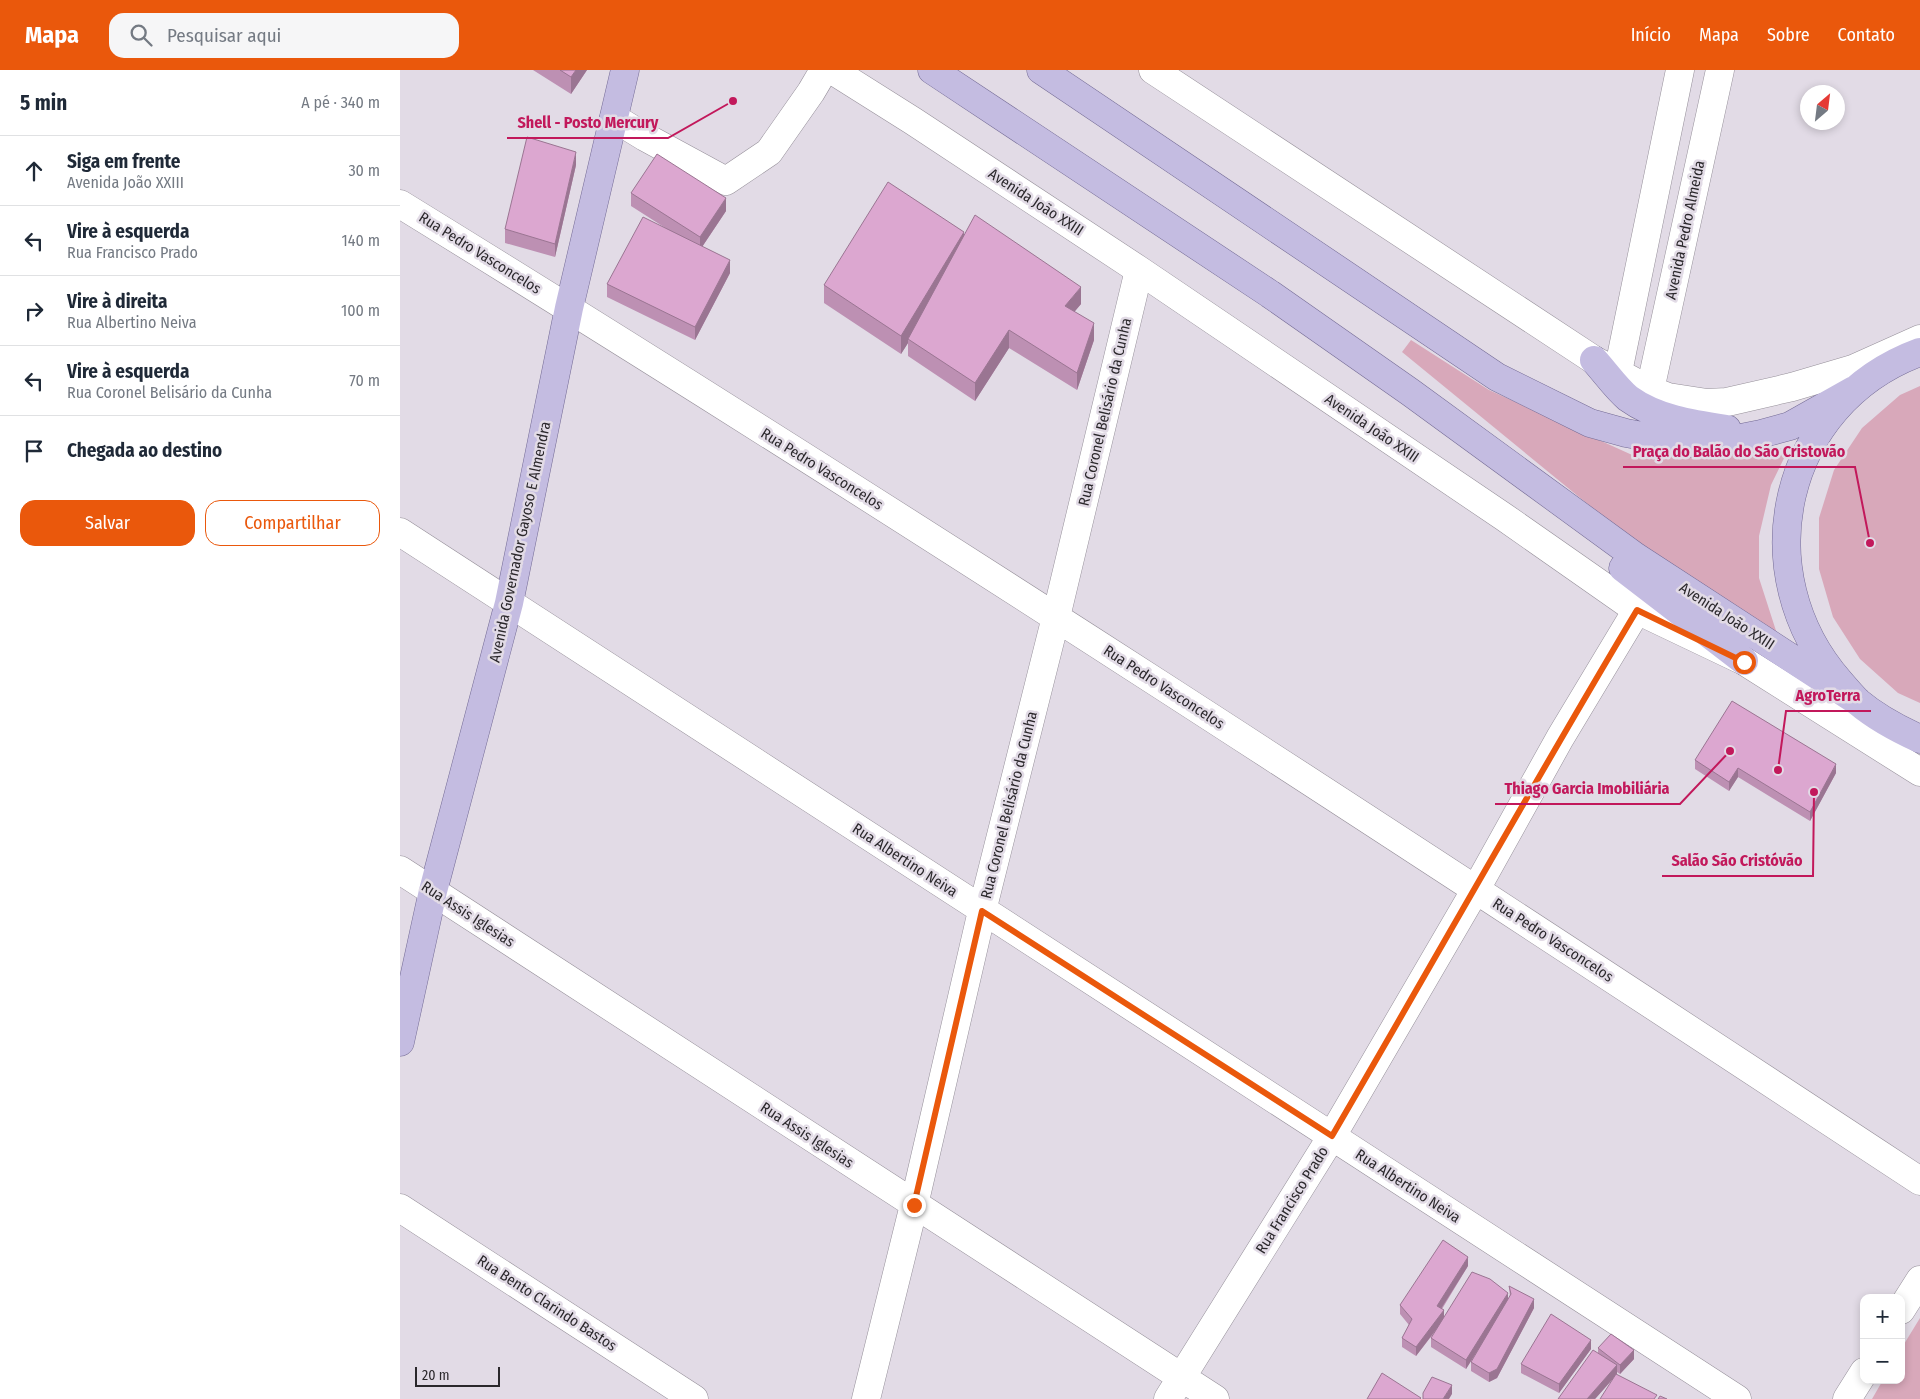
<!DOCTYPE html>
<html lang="pt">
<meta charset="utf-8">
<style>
:root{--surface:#fff;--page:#f6f6f7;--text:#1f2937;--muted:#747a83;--line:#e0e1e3;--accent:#ea580c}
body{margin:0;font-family:"Fira Sans Condensed",sans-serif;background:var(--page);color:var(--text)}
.controls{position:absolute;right:15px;bottom:15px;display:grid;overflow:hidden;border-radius:10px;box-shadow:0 2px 8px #0003}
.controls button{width:45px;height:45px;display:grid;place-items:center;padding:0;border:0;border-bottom:1px solid var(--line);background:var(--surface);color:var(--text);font:25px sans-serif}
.compass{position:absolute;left:1400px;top:15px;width:45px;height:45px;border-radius:50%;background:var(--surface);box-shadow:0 2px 8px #0003;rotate:28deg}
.scale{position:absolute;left:15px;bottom:12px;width:85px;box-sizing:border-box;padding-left:5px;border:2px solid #2b282c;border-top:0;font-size:14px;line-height:18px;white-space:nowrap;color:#2b282c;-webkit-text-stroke:4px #e2dbe6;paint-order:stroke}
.stop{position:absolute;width:15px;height:15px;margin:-11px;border:4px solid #ea580c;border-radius:50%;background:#fff}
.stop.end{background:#ea580c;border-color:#fff;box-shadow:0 1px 5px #0008}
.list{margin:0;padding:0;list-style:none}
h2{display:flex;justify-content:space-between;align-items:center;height:65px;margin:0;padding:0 20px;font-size:21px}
h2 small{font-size:16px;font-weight:400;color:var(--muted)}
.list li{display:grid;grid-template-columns:32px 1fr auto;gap:15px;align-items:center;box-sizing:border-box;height:70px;padding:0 20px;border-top:1px solid var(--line)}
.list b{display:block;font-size:19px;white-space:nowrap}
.list p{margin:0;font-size:16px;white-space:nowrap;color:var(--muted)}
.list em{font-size:16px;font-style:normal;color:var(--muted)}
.actions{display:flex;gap:10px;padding:15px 20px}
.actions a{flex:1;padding:11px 0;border:1px solid var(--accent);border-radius:15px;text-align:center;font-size:18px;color:var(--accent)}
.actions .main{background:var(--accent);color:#fff}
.icon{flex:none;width:28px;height:28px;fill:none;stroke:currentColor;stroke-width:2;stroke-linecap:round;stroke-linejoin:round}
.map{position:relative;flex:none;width:1520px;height:1329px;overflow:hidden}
header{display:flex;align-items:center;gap:30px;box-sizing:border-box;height:70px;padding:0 25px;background:var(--accent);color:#fff}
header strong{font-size:24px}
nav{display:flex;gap:28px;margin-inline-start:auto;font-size:18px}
.search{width:350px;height:45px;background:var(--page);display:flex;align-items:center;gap:12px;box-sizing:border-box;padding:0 18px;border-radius:15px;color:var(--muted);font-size:19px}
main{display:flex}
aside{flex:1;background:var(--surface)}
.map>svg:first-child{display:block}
</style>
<header>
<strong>Mapa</strong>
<div class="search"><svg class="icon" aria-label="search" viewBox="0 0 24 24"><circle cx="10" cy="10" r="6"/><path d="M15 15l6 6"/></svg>Pesquisar aqui</div>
<nav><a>Início</a><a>Mapa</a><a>Sobre</a><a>Contato</a></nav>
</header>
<main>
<aside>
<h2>5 min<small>A pé · 340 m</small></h2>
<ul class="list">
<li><svg class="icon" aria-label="ahead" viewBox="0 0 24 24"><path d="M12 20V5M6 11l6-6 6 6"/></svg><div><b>Siga em frente</b><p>Avenida João XXIII</p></div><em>30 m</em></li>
<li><svg class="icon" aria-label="left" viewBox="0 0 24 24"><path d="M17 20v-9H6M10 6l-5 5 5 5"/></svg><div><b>Vire à esquerda</b><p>Rua Francisco Prado</p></div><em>140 m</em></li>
<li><svg class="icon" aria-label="right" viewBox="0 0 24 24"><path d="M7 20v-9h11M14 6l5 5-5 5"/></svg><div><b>Vire à direita</b><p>Rua Albertino Neiva</p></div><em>100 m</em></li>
<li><svg class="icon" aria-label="left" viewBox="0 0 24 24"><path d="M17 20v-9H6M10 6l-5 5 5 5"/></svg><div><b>Vire à esquerda</b><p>Rua Coronel Belisário da Cunha</p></div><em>70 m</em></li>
<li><svg class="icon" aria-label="arrive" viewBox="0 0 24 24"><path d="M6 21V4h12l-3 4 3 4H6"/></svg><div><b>Chegada ao destino</b></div></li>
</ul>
<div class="actions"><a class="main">Salvar</a><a>Compartilhar</a></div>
</aside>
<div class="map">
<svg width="1520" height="1329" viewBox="0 0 1520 1329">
<rect width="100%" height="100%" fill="#e2dbe6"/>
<path fill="#d8a8ba" d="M 1011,270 L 1089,320 L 1241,389 L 1389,378 L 1371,415 L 1359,466 L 1359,508 L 1378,567 L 1245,481 L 1002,282 Z
M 1520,316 L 1520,633 L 1498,623 L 1460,589 L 1433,547 L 1419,499 L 1419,448 L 1434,400 L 1462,358 L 1500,325 Z
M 1520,1248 L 1520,1329 L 1472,1329 L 1483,1310 L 1501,1310 L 1501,1279 Z"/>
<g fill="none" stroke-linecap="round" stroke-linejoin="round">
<g stroke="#96909a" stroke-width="29">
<path id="minor" d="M 432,0 L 513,51 L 739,200 L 1104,447 L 1237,540 L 1344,591 L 1520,702
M 753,0 L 1194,290 L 1250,320 L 1268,327 L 1307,333 L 1327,332 L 1392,317 L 1453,299 L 1520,269
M 214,48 L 245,67 L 326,111 L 369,82 L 411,22 L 424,0
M 0,134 C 513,450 1017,780 1520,1111
M 1218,302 L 1280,0
M 1250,320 L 1320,0
M 0,462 L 1337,1329
M 0,800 L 815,1329
M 0,1138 L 294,1329
M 1501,1240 L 1520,1210
M 466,1329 L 514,1135 L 582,841 L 656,547 L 739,200
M 768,1329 L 932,1066 L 1076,819 L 1160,668 L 1237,540
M 1447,1329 L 1464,1302"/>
</g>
<g stroke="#746b95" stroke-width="29">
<path id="major" d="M 532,0 L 870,224 L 1010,322 L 1236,487 L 1457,631
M 641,0 L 1097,307 L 1190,353 L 1226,363 L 1280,373 L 1316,373 L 1361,364 L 1390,356 L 1454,320
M 1520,282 C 1381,333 1344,503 1440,612 C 1446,619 1452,626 1458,632 C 1477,648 1498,659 1520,669
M 1194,290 C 1205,302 1216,318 1228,328 C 1257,349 1293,354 1327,359
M 1223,498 L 1344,591
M 0,972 L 33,821 L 109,533 L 169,238 L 225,0"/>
</g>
<use href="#minor" stroke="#fff" stroke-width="28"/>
<use href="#major" stroke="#c4bce1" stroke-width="28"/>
</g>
<path fill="#bd90b3" d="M 133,0 L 187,0 L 171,24 Z
M 176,95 L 155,187 L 105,173 L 105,159 Z
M 231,123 L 326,141 L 302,177 L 330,203 L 295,270 L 207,227 L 207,214 L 267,159 L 231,136 Z
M 564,165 L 681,234 L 674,242 L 694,270 L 677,320 L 609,278 L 575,331 L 508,286 L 508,273 L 501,284 L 424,233 L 424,215 Z
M 1295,690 L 1436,703 L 1410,751 L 1338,707 L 1329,721 L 1295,699 Z
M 1068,1196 L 1042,1239 L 1044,1247 L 1108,1229 L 1110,1227 L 1109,1216 L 1134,1238 L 1097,1308 L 1089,1312 L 1071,1301 L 1071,1292 L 1081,1275 L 1066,1299 L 1031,1277 L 1031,1268 L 1037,1259 L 1016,1286 L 1002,1277 L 1002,1268 L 1009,1255 L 1000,1244 L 1000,1235 Z
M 1198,1278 L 1234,1289 L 1220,1304 L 1217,1302 L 1216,1305 L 1257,1329 L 1213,1309 L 1195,1329 L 1158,1329 L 1198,1283 Z
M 1191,1279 L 1159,1323 L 1121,1303 L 1121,1294 Z"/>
<path fill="#9a7592" d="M 176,0 L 187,0 L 171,24 L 171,7 Z
M 176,82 L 176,95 L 155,187 L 155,174 Z
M 326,128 L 326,141 L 300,180 L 300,167 Z
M 564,162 L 564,179 L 508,269 L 508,273 L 501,284 L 501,266 Z
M 330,190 L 330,203 L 295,270 L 295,257 Z
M 681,217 L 681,234 L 665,253 L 665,236 Z
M 694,253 L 694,270 L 677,320 L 677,303 Z
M 609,260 L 609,278 L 575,331 L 575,313 Z
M 1436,694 L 1436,703 L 1410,751 L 1410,742 Z
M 1338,698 L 1338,707 L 1329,721 L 1329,712 Z
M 1068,1187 L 1068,1196 L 1037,1245 L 1037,1236 Z
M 1108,1223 L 1108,1232 L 1066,1299 L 1066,1290 Z
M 1134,1229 L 1134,1238 L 1097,1308 L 1089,1312 L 1089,1303 Z
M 1044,1240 L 1044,1249 L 1016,1286 L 1016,1277 Z
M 1191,1270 L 1191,1279 L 1159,1323 L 1159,1314 Z
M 1234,1280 L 1234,1289 L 1220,1304 L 1220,1295 Z
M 1217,1295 L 1217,1304 L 1195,1329 L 1187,1329 Z
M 1052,1315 L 1052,1324 L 1049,1329 L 1043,1329 Z"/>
<path fill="#dca7d0" stroke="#9a7592" d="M 160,0 L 176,0 L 171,7 Z
M 127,67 L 176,82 L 155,174 L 105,159 Z
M 257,84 L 326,128 L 300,167 L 231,123 Z
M 488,112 L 564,162 L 501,266 L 424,215 Z
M 575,145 L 681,217 L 665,236 L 694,253 L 677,303 L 609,260 L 575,313 L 508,269 Z
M 243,147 L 330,190 L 295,257 L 207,214 Z
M 1332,631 L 1436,694 L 1410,742 L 1338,698 L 1329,712 L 1295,690 Z
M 1043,1170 L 1068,1187 L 1037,1236 L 1044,1240 L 1016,1277 L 1002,1268 L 1012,1249 L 1000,1235 Z
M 1072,1202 L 1090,1209 L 1108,1223 L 1066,1290 L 1031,1268 Z
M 1109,1216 L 1134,1229 L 1097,1299 L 1089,1303 L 1071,1292 L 1111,1224 Z
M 1151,1244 L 1191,1270 L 1159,1314 L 1121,1294 Z
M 1211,1264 L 1234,1280 L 1220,1295 L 1198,1278 Z
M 1193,1280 L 1217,1295 L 1187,1329 L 1158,1329 Z
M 982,1303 L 1021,1328 L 1020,1329 L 967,1329 Z
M 1216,1304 L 1257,1325 L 1254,1329 L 1200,1329 Z
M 1032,1307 L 1052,1315 L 1043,1329 L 1023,1329 L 1023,1323 Z
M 1260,1326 L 1267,1329 L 1258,1329 Z"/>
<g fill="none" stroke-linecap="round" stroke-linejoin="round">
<path stroke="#ea580c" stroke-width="6" d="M 514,1135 L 582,841 L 932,1066 C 1034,891 1133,714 1237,540 L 1344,592"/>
</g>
<g text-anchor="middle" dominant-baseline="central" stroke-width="5" stroke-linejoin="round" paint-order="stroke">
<g font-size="15" fill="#2b282c" stroke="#e2dbe6">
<text transform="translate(636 132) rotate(33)">Avenida João XXIII</text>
<text transform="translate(1285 160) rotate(-78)">Avenida Pedro Almeida</text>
<text transform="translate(80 183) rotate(32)">Rua Pedro Vasconcelos</text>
<text transform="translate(705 342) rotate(-77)">Rua Coronel Belisário da Cunha</text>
<text transform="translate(972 358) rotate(34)">Avenida João XXIII</text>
<text transform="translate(422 399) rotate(32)">Rua Pedro Vasconcelos</text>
<text transform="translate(120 472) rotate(-78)">Avenida Governador Gayoso E Almendra</text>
<text transform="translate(1327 546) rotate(33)">Avenida João XXIII</text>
<text transform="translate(764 617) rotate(33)">Rua Pedro Vasconcelos</text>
<text transform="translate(609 735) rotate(-76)">Rua Coronel Belisário da Cunha</text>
<text transform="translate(505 790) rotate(33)">Rua Albertino Neiva</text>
<text transform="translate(68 844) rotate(33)">Rua Assis Iglesias</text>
<text transform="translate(1153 870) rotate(33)">Rua Pedro Vasconcelos</text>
<text transform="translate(407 1065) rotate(33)">Rua Assis Iglesias</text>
<text transform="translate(1008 1116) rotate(33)">Rua Albertino Neiva</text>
<text transform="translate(892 1130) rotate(-58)">Rua Francisco Prado</text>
<text transform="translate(147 1233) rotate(33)">Rua Bento Clarindo Bastos</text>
</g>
</g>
<path fill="none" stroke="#c2185b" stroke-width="2" d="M333 31L268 68H107M1470 473L1455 397H1223M1378 700L1386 641H1471M1330 681L1280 734H1095M1414 722L1413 806H1262"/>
<g fill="#c2185b" stroke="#e2dbe6" stroke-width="2">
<circle cx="333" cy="31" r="5"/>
<circle cx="1470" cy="473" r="5"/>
<circle cx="1378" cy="700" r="5"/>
<circle cx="1330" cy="681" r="5"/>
<circle cx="1414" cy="722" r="5"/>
</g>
<g font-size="16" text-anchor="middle" font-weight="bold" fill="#c2185b" stroke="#e2dbe6" stroke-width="5" stroke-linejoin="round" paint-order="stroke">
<text x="188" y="58">Shell - Posto Mercury</text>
<text x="1339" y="387">Praça do Balão do São Cristovão</text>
<text x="1428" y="631">AgroTerra</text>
<text x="1187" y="724">Thiago Garcia Imobiliária</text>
<text x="1337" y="796">Salão São Cristóvão</text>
</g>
</svg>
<div class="controls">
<button>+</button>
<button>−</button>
</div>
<svg class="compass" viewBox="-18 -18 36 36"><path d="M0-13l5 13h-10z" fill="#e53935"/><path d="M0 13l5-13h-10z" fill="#747a83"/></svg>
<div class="scale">20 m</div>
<div class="stop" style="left:1344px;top:592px"></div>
<div class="stop end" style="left:514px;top:1135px"></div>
</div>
</main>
